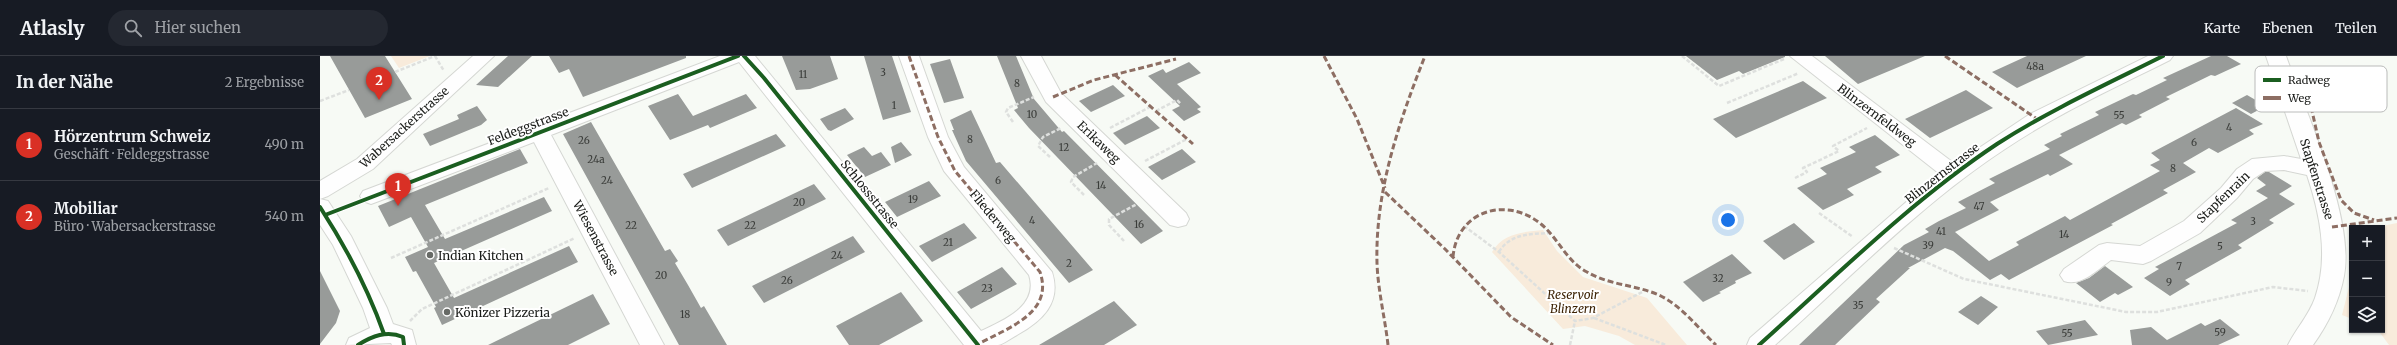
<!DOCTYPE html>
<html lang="de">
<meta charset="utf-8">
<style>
:root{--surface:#171b24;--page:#242831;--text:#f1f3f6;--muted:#9ea1a6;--line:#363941;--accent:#d93025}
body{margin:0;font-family:Merriweather,serif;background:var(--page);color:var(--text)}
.controls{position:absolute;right:12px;bottom:12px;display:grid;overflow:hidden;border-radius:0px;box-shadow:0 1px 3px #0004}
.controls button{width:36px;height:36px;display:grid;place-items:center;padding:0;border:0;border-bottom:1px solid var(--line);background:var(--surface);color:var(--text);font:20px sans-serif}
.you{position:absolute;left:1408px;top:164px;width:14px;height:14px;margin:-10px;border:3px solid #fff;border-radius:50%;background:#1a73e8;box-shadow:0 0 0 6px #1a73e833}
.badge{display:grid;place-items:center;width:26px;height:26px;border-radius:50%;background:var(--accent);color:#fff;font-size:13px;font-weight:700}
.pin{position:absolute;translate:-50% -33px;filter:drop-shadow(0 1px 2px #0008)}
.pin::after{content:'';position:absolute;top:21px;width:14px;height:12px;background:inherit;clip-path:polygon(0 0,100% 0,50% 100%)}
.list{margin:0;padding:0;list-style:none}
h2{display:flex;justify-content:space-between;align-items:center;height:52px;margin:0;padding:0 16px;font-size:17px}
h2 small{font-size:13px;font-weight:400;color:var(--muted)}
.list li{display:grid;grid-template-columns:26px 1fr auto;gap:12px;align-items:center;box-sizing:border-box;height:72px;padding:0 16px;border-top:1px solid var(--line)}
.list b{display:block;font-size:15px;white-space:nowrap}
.list p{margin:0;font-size:13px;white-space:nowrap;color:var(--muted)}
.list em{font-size:13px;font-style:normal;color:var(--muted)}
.icon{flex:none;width:22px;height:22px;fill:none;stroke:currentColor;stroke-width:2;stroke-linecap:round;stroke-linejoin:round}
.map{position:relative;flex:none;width:2077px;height:289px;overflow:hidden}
header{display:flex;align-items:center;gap:24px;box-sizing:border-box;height:56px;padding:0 20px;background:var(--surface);border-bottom:1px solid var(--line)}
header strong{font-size:19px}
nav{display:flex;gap:22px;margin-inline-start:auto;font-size:14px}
.search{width:280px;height:36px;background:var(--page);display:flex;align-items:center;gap:10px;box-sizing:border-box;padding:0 14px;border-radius:22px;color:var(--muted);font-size:15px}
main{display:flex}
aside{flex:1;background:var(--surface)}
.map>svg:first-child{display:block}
</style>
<header>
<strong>Atlasly</strong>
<div class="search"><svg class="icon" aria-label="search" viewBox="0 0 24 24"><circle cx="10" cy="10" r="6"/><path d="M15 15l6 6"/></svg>Hier suchen</div>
<nav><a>Karte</a><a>Ebenen</a><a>Teilen</a></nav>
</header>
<main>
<aside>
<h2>In der Nähe<small>2 Ergebnisse</small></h2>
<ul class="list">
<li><span class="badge">1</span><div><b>Hörzentrum Schweiz</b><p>Geschäft · Feldeggstrasse</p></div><em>490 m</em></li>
<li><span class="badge">2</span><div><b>Mobiliar</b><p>Büro · Wabersackerstrasse</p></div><em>540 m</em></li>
</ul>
</aside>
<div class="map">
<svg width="2077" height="289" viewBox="0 0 2077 289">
<rect width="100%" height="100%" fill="#f7faf5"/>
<path fill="#f8ebdb" d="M 71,0 L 110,0 L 79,12 Z
M 2077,167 L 2077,289 L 2069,289 L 2058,274 L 2062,274 L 2062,172 L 2052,172 Z
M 1223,174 L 1237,195 L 1263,221 L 1327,242 L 1367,289 L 1315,289 L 1299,280 L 1265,270 L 1243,273 L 1172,196 C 1183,177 1203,176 1223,174 Z
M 2032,219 L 2032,263 L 2022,259 Z"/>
<path fill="#989b99" d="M 10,0 L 65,0 L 92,43 L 45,62 Z
M 188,0 L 212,0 L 178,31 L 156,29 Z
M 229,0 L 366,0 L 366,2 L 263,41 L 249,13 L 239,17 Z
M 462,0 L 510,0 L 518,23 L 490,33 L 476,34 Z
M 544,0 L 572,0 L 591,56 L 563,64 Z
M 677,0 L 696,0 L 714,43 L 742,76 L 744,75 L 843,175 L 821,188 L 709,72 L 694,54 L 698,52 Z
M 1366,0 L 1465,0 L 1465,1 L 1423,18 L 1419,15 L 1397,24 Z
M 1505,0 L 1605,0 L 1538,28 Z
M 1707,0 L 1766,0 L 1697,32 L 1672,16 Z
M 1891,0 L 1907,0 L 1921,8 L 1895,20 L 1891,19 L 1846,41 L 1850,43 L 1819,59 L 1822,61 L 1806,69 L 1802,67 L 1739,99 L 1753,108 L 1730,120 L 1728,118 L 1670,146 L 1679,154 L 1635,176 L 1669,205 L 1699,189 L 1696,186 L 1745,160 L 1750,164 L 1840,115 L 1830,109 L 1840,104 L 1831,97 L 1916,52 L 1943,68 L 1929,74 L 1934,78 L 1898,97 L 1889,92 L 1863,107 L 1876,116 L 1843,134 L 1848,137 L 1791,168 L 1793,169 L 1689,224 L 1681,218 L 1670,224 L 1633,195 L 1625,192 L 1588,212 L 1590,212 L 1556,243 L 1560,246 L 1515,289 L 1479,289 L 1584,189 L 1609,176 L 1605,173 L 1619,165 L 1646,152 L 1638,146 L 1675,127 L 1669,123 L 1730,93 L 1724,89 L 1742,80 L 1740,78 L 1779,59 L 1775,56 L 1813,38 L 1816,39 L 1847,24 L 1843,22 Z
M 630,3 L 644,42 L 624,47 L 610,8 Z
M 869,6 L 881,17 L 857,28 L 881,51 L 877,53 L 881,56 L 864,65 L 852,54 L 860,50 L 828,20 L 843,13 L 846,17 Z
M 1483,25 L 1507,42 L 1416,82 L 1393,63 Z
M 793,29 L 805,40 L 771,56 L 759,45 Z
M 1646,34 L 1673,52 L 1610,82 L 1585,63 Z
M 358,38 L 373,60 L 426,38 L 437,52 L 390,72 L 388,69 L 350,84 L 328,50 Z
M 1927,39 L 1946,50 L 1931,58 L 1912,47 Z
M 157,50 L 167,64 L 161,69 L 110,90 L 103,78 L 139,63 L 137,59 Z
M 525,52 L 534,63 L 511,75 L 508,74 L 500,63 Z
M 651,54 L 676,107 L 680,106 L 773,214 L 749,227 L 646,105 L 632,74 L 634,74 L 630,64 Z
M 827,60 L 840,72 L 805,89 L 793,77 Z
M 271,66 L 345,195 L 350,193 L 358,205 L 355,207 L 368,229 L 381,252 L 384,250 L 407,289 L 359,289 L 243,78 Z
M 456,78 L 466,90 L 372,132 L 363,118 Z
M 1555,79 L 1580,99 L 1555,111 L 1562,116 L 1527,133 L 1534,139 L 1503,154 L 1477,132 L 1507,118 L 1500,112 L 1536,96 L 1529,91 Z
M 581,86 L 592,99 L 575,107 L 571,91 Z
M 544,91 L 552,100 L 561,96 L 571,109 L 545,121 L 527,99 Z
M 200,93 L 208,107 L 105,149 L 125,183 L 224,141 L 232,155 L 114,207 L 134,242 L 249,190 L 258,206 L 122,269 L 114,252 L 116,251 L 96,215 L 93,216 L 85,201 L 108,191 L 91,161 L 69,171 L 58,150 Z
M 862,93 L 876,106 L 842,124 L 828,111 Z
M 1945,116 L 1949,116 L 1972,130 L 1959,138 L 1975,148 L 1949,164 L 1954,167 L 1918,189 L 1922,192 L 1865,224 L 1870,228 L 1850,240 L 1824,222 L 1839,213 L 1835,211 L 1917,167 L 1911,164 L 1948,142 L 1936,135 L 1946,129 L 1937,122 Z
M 609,125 L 621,140 L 577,161 L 565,146 Z
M 494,128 L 506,143 L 408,190 L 397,174 Z
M 644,167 L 657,182 L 612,206 L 599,190 Z
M 1474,167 L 1495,186 L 1464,204 L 1443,185 Z
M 533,180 L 545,196 L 444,247 L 432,230 Z
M 1412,198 L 1432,217 L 1415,225 L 1416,227 L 1399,236 L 1401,237 L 1383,246 L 1363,226 Z
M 1785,210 L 1813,231 L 1798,239 L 1795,237 L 1780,246 L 1756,227 L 1769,222 Z
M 682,211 L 697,228 L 651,253 L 637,236 Z
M 0,215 L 20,255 L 16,267 L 0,288 Z
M 581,236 L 603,265 L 559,289 L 529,289 L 516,270 Z
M 273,238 L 290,268 L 248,289 L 168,289 Z
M 1661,240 L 1678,251 L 1658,269 L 1638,256 Z
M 794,245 L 817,269 L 784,289 L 719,289 Z
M 1900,263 L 1920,279 L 1898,289 L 1812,289 L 1810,274 L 1831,271 L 1847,284 L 1881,267 L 1885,270 Z
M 1765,264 L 1778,279 L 1728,289 L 1716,275 Z"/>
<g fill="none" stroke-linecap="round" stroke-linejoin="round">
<g stroke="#d5d7d3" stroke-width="2">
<path id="minor" d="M 153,0 L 174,0 L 53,113 L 8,140 L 0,143 L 0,125 L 37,103 Z
M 400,0 L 435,0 L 661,275 C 684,264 719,250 709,219 L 624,115 L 608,81 L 579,0 L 599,0 L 628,81 L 644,111 L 732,216 C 742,247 722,265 697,279 C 691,282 684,288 678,289 C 668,289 654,289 644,289 L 419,6 L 231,79 L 344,289 L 320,289 L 214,86 L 59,145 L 51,148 L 43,145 L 40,140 L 43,135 Z
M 701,0 L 721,0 L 741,37 L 866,157 L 869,163 L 866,169 L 858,171 L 850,169 L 726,46 Z
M 1470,0 L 1492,0 L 1635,108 L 1710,58 L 1828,0 L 1853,0 L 1850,4 C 1794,32 1737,58 1685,93 C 1601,148 1530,222 1455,289 L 1427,289 L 1430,282 L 1600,134 L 1621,119 Z
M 1946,0 L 1966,0 C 1986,57 2035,162 2024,220 C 2019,246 2008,268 1993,289 L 1968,289 C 1976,273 1989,259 1995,242 C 2009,201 2000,158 1987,119 L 1964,114 L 1945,115 L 1933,123 L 1917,142 L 1880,177 L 1831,205 L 1823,208 L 1791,204 C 1777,214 1761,231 1744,225 L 1740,219 L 1744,213 L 1779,189 L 1787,187 L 1820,190 L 1864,165 L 1901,132 L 1917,113 L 1932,103 L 1964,100 L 1981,103 Z"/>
</g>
<g stroke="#d5d7d3" stroke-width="2">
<path id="major" d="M 0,143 L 8,145 L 31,180 L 67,252 L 73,268 L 92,274 L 96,289 L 72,289 L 71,287 L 26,289 L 29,282 L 50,272 L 43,252 L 13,189 L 0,169 Z"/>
</g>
<path stroke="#dee0de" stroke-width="2.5" stroke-dasharray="4 2" stroke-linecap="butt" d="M 115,0 L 124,15
M 1362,0 L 1399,30 L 1464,3
M 75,16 L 115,0
M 0,45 L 29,34
M 1407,47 L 1479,17
M 836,55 L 857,44 L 861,48
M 693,66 L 686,56 L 688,52 L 714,41
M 790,72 L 830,51
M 730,101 L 718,90 L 723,81 L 741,72
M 825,105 L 867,83
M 1475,122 L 1487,116 L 1483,112 L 1519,95 L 1513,90 L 1547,72
M 764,139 L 751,126 L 753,121 L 777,107
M 1499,157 L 1533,181
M 1144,170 L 1179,196 L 1255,265 L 1273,262 L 1324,235
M 804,185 L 789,169 L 789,163 L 817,148
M 1574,192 L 1644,223 L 1806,256 L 1837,256 L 1953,231 L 1988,235
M 1179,196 C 1190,177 1212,178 1232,177
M 71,202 L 229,132
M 1274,262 L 1346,289
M 90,265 L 102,253 L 255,182
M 1250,289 L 1255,265"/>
<use href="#minor" fill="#fefefe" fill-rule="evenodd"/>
<use href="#major" fill="#fefefe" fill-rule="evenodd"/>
<path stroke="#8d6e63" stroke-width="3" stroke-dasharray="6 3" stroke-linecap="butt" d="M 589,0 L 618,81 L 635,115 L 720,216 C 734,257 688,272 658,288
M 1004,0 L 1037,63 L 1065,132
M 1625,0 L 1717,63
M 795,19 L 873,88
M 1966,29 L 1978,32 L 1990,46 L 1999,86 L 2021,144 L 2034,157 L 2054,164
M 733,41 L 774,24 L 856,3
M 1065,136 L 1125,193 L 1191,261 L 1233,289
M 2012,171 L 2077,162
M 1133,201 C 1137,154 1187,140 1221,168 C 1239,183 1246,205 1267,216 C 1289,229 1316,229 1339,239 C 1362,250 1378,272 1396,289
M 1068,289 C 1065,262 1058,235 1057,207 C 1055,135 1079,66 1105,0"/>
<g stroke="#fff" stroke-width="6">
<path id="cycleway" d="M 424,0 L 444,22 L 658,289
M 0,151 C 26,191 48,233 64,278
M 5,159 L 418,0
M 38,289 C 52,280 67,274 83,281 L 84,289
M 1439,289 C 1516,220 1591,145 1677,88 C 1730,54 1787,28 1843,0"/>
</g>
<use href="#cycleway" stroke="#1b5e20" stroke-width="4"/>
</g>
<g fill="#676a66" stroke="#fff" stroke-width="1.5">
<circle cx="110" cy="199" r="4"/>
<circle cx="127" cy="256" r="4"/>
</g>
<g text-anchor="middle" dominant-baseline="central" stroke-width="4" stroke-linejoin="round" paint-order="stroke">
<g font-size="10" fill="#3a3c39">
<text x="1715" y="10">48a</text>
<text x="563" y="16">3</text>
<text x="483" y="18">11</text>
<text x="697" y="27">8</text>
<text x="574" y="49">1</text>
<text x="712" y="58">10</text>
<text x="1799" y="59">55</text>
<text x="1909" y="71">4</text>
<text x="650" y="83">8</text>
<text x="264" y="84">26</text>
<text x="1874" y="86">6</text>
<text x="744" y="91">12</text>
<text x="276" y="103">24a</text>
<text x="1853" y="112">8</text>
<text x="287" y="124">24</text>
<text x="678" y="124">6</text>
<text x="781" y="129">14</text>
<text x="593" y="143">19</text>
<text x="479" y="146">20</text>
<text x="1659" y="150">47</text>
<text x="712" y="164">4</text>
<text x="1933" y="165">3</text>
<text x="819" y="168">16</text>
<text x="311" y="169">22</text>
<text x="430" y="169">22</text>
<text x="1621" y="175">41</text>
<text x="1744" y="178">14</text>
<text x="628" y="186">21</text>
<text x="1608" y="189">39</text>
<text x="1900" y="190">5</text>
<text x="517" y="199">24</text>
<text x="749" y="207">2</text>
<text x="1859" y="210">7</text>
<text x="341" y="219">20</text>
<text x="1398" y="222">32</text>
<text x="467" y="224">26</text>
<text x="1849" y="226">9</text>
<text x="667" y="232">23</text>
<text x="1538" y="249">35</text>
<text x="365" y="258">18</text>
<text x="1900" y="276">59</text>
<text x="1747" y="277">55</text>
</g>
<g font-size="12" fill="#1a1c19" stroke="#fff">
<text transform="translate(1557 59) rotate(37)">Blinzernfeldweg</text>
<text transform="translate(208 70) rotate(-21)">Feldeggstrasse</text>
<text transform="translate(84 71) rotate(-42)">Wabersackerstrasse</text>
<text transform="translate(779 86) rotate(44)">Erikaweg</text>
<text transform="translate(1622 117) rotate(-38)">Blinzernstrasse</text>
<text transform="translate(1997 123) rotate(72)">Stapfenstrasse</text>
<text transform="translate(550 138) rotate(51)">Schlossstrasse</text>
<text transform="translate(1903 141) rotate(-44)">Stapfenrain</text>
<text transform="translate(673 160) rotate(50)">Fliederweg</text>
<text transform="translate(276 182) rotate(62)">Wiesenstrasse</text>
</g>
<g font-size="12" fill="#1a1c19" stroke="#fff" text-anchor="start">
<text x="118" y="199">Indian Kitchen</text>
<text x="135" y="256">Könizer Pizzeria</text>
</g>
<g font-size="12" font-style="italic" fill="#3c2204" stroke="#fff">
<text x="1253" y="238">Reservoir<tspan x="1253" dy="14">Blinzern</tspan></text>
</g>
</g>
<rect x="1935" y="10" width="132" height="46" rx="6" fill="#fff" stroke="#babbba" stroke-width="1"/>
<rect x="1943" y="22" width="18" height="4" fill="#1b5e20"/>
<rect x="1943" y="40" width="18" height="4" fill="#8d6e63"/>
<g font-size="11" fill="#1a1c19">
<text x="1968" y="28">Radweg</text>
<text x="1968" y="46">Weg</text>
</g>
</svg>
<div class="controls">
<button>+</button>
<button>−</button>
<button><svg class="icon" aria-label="layers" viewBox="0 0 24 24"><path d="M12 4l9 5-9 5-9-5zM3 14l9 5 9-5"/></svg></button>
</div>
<div class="you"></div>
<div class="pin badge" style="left:78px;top:150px">1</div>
<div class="pin badge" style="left:59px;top:44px">2</div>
</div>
</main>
